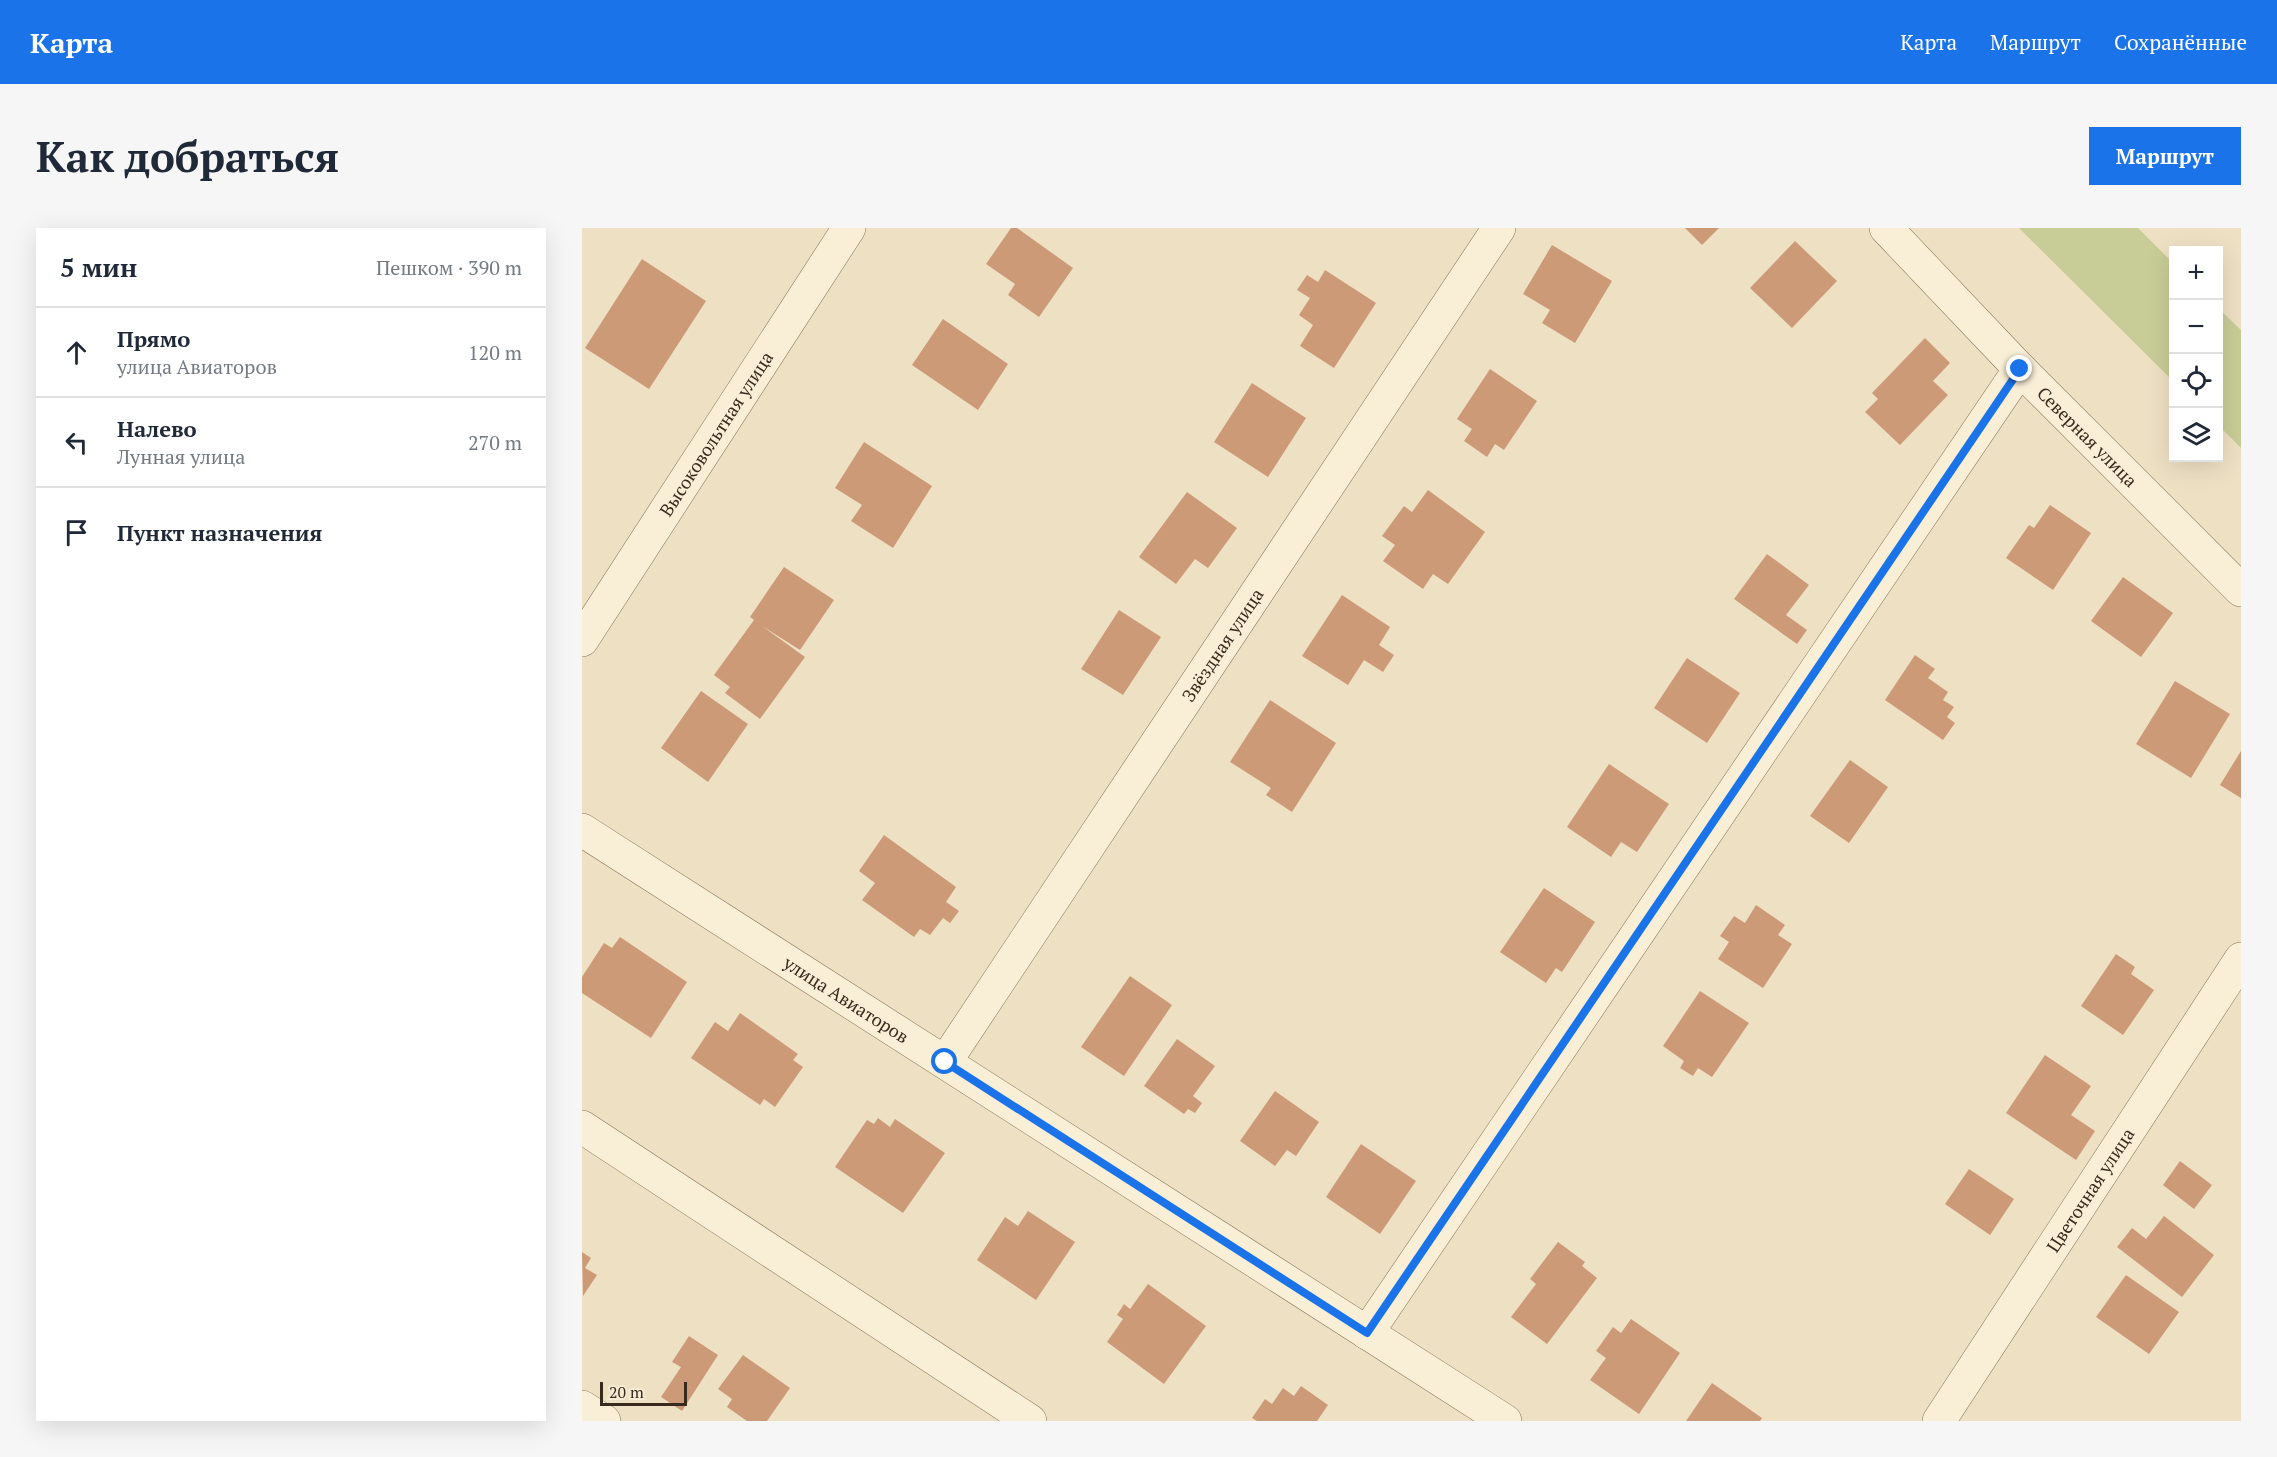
<!DOCTYPE html>
<html lang="ru">
<meta charset="utf-8">
<style>
:root{--surface:#fff;--page:#f6f6f7;--text:#1f2937;--muted:#747a83;--line:#e0e1e3;--accent:#1a73e8}
body{margin:0;font-family:"PT Serif",serif;background:var(--page);color:var(--text)}
.controls{position:absolute;right:18px;top:18px;display:grid;overflow:hidden;border-radius:0px;box-shadow:0 6px 24px #0002}
.controls button{width:54px;height:54px;display:grid;place-items:center;padding:0;border:0;border-bottom:2px solid var(--line);background:var(--surface);color:var(--text);font:30px sans-serif}
.scale{position:absolute;left:18px;bottom:15px;width:87px;box-sizing:border-box;padding-left:6px;border:3px solid #392a1e;border-top:0;font-size:16px;line-height:21px;white-space:nowrap;color:#392a1e;-webkit-text-stroke:4px #f6ebd3;paint-order:stroke}
.stop{position:absolute;width:18px;height:18px;margin:-14px;border:4px solid #1a73e8;border-radius:50%;background:#fff}
.stop.end{background:#1a73e8;border-color:#fff;box-shadow:0 2px 6px #0008}
.list{margin:0;padding:0;list-style:none}
h2{display:flex;justify-content:space-between;align-items:center;height:78px;margin:0;padding:0 24px;font-size:26px}
h2 small{font-size:20px;font-weight:400;color:var(--muted)}
.list li{display:grid;grid-template-columns:39px 1fr auto;gap:18px;align-items:center;box-sizing:border-box;height:90px;padding:0 24px;border-top:2px solid var(--line)}
.list b{display:block;font-size:22px;white-space:nowrap}
.list p{margin:0;font-size:20px;white-space:nowrap;color:var(--muted)}
.list em{font-size:20px;font-style:normal;color:var(--muted)}
.icon{flex:none;width:33px;height:33px;fill:none;stroke:currentColor;stroke-width:2;stroke-linecap:round;stroke-linejoin:round}
.map{position:relative;flex:none;width:1659px;height:1193px;overflow:hidden;border-radius:0px}
header{display:flex;align-items:center;gap:36px;box-sizing:border-box;height:84px;padding:0 30px;background:var(--accent);color:#fff}
header strong{font-size:28px}
nav{display:flex;gap:33px;margin-inline-start:auto;font-size:21px}
.intro{display:flex;align-items:center;justify-content:space-between;box-sizing:border-box;height:144px;padding:0 36px}
h1{margin:0;font-size:42px}
.button{padding:15px 27px;border-radius:0px;background:var(--accent);color:#fff;font-size:21px;font-weight:700}
main{display:flex;gap:36px;padding:0 36px}
aside{flex:1;background:var(--surface);border-radius:0px;box-shadow:0 6px 24px #0002}
.map>svg:first-child{display:block}
</style>
<header>
<strong>Карта</strong>
<nav><a>Карта</a><a>Маршрут</a><a>Сохранённые</a></nav>
</header>
<div class="intro"><h1>Как добраться</h1><a class="button">Маршрут</a></div>
<main>
<aside>
<h2>5 мин<small>Пешком · 390 m</small></h2>
<ul class="list">
<li><svg class="icon" aria-label="ahead" viewBox="0 0 24 24"><path d="M12 20V5M6 11l6-6 6 6"/></svg><div><b>Прямо</b><p>улица Авиаторов</p></div><em>120 m</em></li>
<li><svg class="icon" aria-label="left" viewBox="0 0 24 24"><path d="M17 20v-9H6M10 6l-5 5 5 5"/></svg><div><b>Налево</b><p>Лунная улица</p></div><em>270 m</em></li>
<li><svg class="icon" aria-label="arrive" viewBox="0 0 24 24"><path d="M6 21V4h12l-3 4 3 4H6"/></svg><div><b>Пункт назначения</b></div></li>
</ul>
</aside>
<div class="map">
<svg width="1659" height="1193" viewBox="0 0 1659 1193">
<rect width="100%" height="100%" fill="#eee0c3"/>
<path fill="#c8cd97" d="M 1437,0 L 1556,0 L 1591,35 L 1591,153 Z
M 1636,80 L 1659,102 L 1659,220 L 1637,198 Z"/>
<path fill="#cd9a78" d="M 429,0 L 435,0 L 491,40 L 457,89 L 426,67 L 433,56 L 404,36 Z
M 1103,0 L 1137,0 L 1120,17 Z
M 1213,13 L 1255,53 L 1210,100 L 1168,60 Z
M 970,17 L 1030,53 L 993,115 L 960,95 L 968,82 L 941,66 Z
M 60,31 L 124,73 L 67,161 L 3,120 Z
M 743,42 L 794,75 L 752,140 L 718,118 L 731,97 L 717,87 L 728,70 L 715,62 L 725,47 L 736,54 Z
M 361,91 L 426,136 L 396,182 L 330,137 Z
M 1343,110 L 1368,135 L 1351,153 L 1366,167 L 1318,217 L 1283,184 L 1296,171 L 1290,165 Z
M 908,141 L 955,173 L 922,222 L 913,216 L 905,229 L 882,213 L 890,201 L 875,191 Z
M 670,155 L 724,190 L 686,249 L 632,214 Z
M 282,214 L 350,258 L 311,320 L 269,293 L 280,277 L 253,260 Z
M 846,262 L 903,304 L 866,356 L 851,346 L 841,361 L 801,333 L 813,317 L 800,308 L 822,278 L 830,284 Z
M 605,264 L 655,300 L 626,340 L 613,331 L 594,356 L 557,329 Z
M 1468,277 L 1509,305 L 1471,362 L 1424,330 L 1447,297 L 1452,300 Z
M 1185,326 L 1227,357 L 1204,387 L 1225,402 L 1215,416 L 1152,371 Z
M 202,339 L 252,372 L 218,422 L 180,398 L 223,429 L 178,491 L 143,465 L 148,459 L 132,447 L 172,392 L 168,389 Z
M 1541,349 L 1591,385 L 1559,429 L 1509,393 Z
M 760,367 L 808,399 L 797,417 L 812,427 L 801,444 L 782,432 L 766,457 L 720,428 Z
M 537,382 L 579,409 L 541,467 L 499,441 Z
M 1333,427 L 1353,441 L 1346,450 L 1366,464 L 1361,472 L 1372,479 L 1365,489 L 1373,495 L 1361,512 L 1303,472 Z
M 1105,430 L 1158,465 L 1125,515 L 1072,480 Z
M 1593,453 L 1648,486 L 1609,550 L 1554,516 Z
M 119,463 L 166,496 L 126,554 L 79,520 Z
M 688,472 L 754,515 L 710,584 L 684,567 L 689,560 L 648,534 Z
M 1659,523 L 1659,570 L 1638,557 Z
M 1268,532 L 1306,559 L 1267,615 L 1228,588 Z
M 1027,536 L 1087,576 L 1055,624 L 1039,614 L 1029,629 L 985,599 Z
M 302,607 L 374,659 L 364,674 L 377,683 L 368,695 L 361,690 L 348,707 L 338,701 L 332,709 L 280,672 L 293,655 L 277,643 Z
M 962,660 L 1013,694 L 980,744 L 974,740 L 964,755 L 918,724 Z
M 1174,677 L 1203,697 L 1196,707 L 1210,716 L 1181,760 L 1136,731 L 1147,714 L 1138,708 L 1152,688 L 1163,695 Z
M 38,709 L 105,754 L 69,810 L 0,765 L 0,749 L 22,715 L 30,720 Z
M 1534,726 L 1553,739 L 1549,746 L 1572,762 L 1541,807 L 1499,778 Z
M 548,748 L 590,777 L 542,848 L 499,819 Z
M 1118,763 L 1167,795 L 1130,849 L 1116,840 L 1111,848 L 1098,840 L 1102,833 L 1081,818 Z
M 158,785 L 216,826 L 211,832 L 221,839 L 193,879 L 182,871 L 178,877 L 109,830 L 133,794 L 146,803 Z
M 595,811 L 633,838 L 611,868 L 620,875 L 613,885 L 606,881 L 602,886 L 562,858 Z
M 1463,827 L 1509,858 L 1489,887 L 1513,903 L 1494,932 L 1424,885 Z
M 693,863 L 737,894 L 714,928 L 705,922 L 693,938 L 658,913 Z
M 296,890 L 308,899 L 313,891 L 363,925 L 321,985 L 253,939 L 285,892 L 292,896 Z
M 779,916 L 834,953 L 798,1006 L 744,969 Z
M 1598,933 L 1630,957 L 1612,981 L 1581,957 Z
M 1387,941 L 1432,971 L 1408,1007 L 1363,976 Z
M 446,983 L 493,1014 L 454,1072 L 395,1032 L 423,989 L 436,998 Z
M 1582,988 L 1632,1027 L 1600,1069 L 1535,1019 L 1550,1000 L 1564,1011 Z
M 976,1014 L 1003,1034 L 1000,1038 L 1015,1050 L 965,1116 L 929,1089 L 954,1056 L 948,1051 Z
M 0,1024 L 9,1030 L 3,1040 L 15,1047 L 1,1068 Z
M 1544,1047 L 1597,1084 L 1567,1126 L 1514,1089 Z
M 566,1056 L 624,1098 L 582,1156 L 525,1114 L 541,1091 L 535,1087 L 542,1076 L 548,1081 Z
M 1049,1091 L 1098,1125 L 1057,1186 L 1008,1152 L 1024,1130 L 1014,1123 L 1031,1099 L 1039,1105 Z
M 107,1108 L 136,1127 L 100,1183 L 79,1169 L 99,1139 L 90,1134 Z
M 161,1127 L 208,1160 L 185,1193 L 165,1193 L 145,1179 L 150,1171 L 136,1161 Z
M 1130,1155 L 1180,1190 L 1178,1193 L 1104,1193 Z
M 719,1158 L 746,1177 L 735,1193 L 675,1193 L 670,1190 L 683,1171 L 690,1176 L 701,1160 L 712,1168 Z"/>
<g fill="none" stroke-linecap="round" stroke-linejoin="round">
<g stroke="#89725a" stroke-width="34">
<g id="minor">
<path id="s1" d="M 1304,0 L 1438,141 L 1659,362"/>
<path id="s2" d="M 0,412 L 267,0"/>
<path id="s3" d="M 0,602 L 923,1193"/>
<path id="s4" d="M 363,834 L 917,0"/>
<path d="M 0,899 L 448,1193"/>
<path d="M 785,1105 L 1438,141"/>
<path d="M 0,1179 L 22,1193"/>
<path id="s5" d="M 1357,1193 L 1659,731"/>
</g>
</g>
<use href="#minor" stroke="#f9eed6" stroke-width="33"/>
</g>
<g fill="none" stroke-linecap="round" stroke-linejoin="round">
<path stroke="#1a73e8" stroke-width="8" d="M 363,834 L 785,1105 L 1438,141"/>
</g>
<g text-anchor="middle" dominant-baseline="central" stroke-width="4.5" stroke-linejoin="round" paint-order="stroke">
<g font-size="18" fill="#392a1e" stroke="#f6ebd3">
<text stroke="none"><textPath href="#s2" startOffset="246">Высоковольтная улица</textPath></text>
<text stroke="none"><textPath href="#s1" startOffset="290">Северная улица</textPath></text>
<text stroke="none"><textPath href="#s4" startOffset="501">Звёздная улица</textPath></text>
<text stroke="none"><textPath href="#s3" startOffset="314">улица Авиаторов</textPath></text>
<text stroke="none"><textPath href="#s5" startOffset="276">Цветочная улица</textPath></text>
</g>
</g>
</svg>
<div class="controls">
<button>+</button>
<button>−</button>
<button><svg class="icon" aria-label="locate" viewBox="0 0 24 24"><circle cx="12" cy="12" r="6"/><path d="M12 2v4M12 18v4M2 12h4M18 12h4"/></svg></button>
<button><svg class="icon" aria-label="layers" viewBox="0 0 24 24"><path d="M12 4l9 5-9 5-9-5zM3 14l9 5 9-5"/></svg></button>
</div>
<div class="scale">20 m</div>
<div class="stop" style="left:363px;top:834px"></div>
<div class="stop end" style="left:1438px;top:141px"></div>
</div>
</main>
